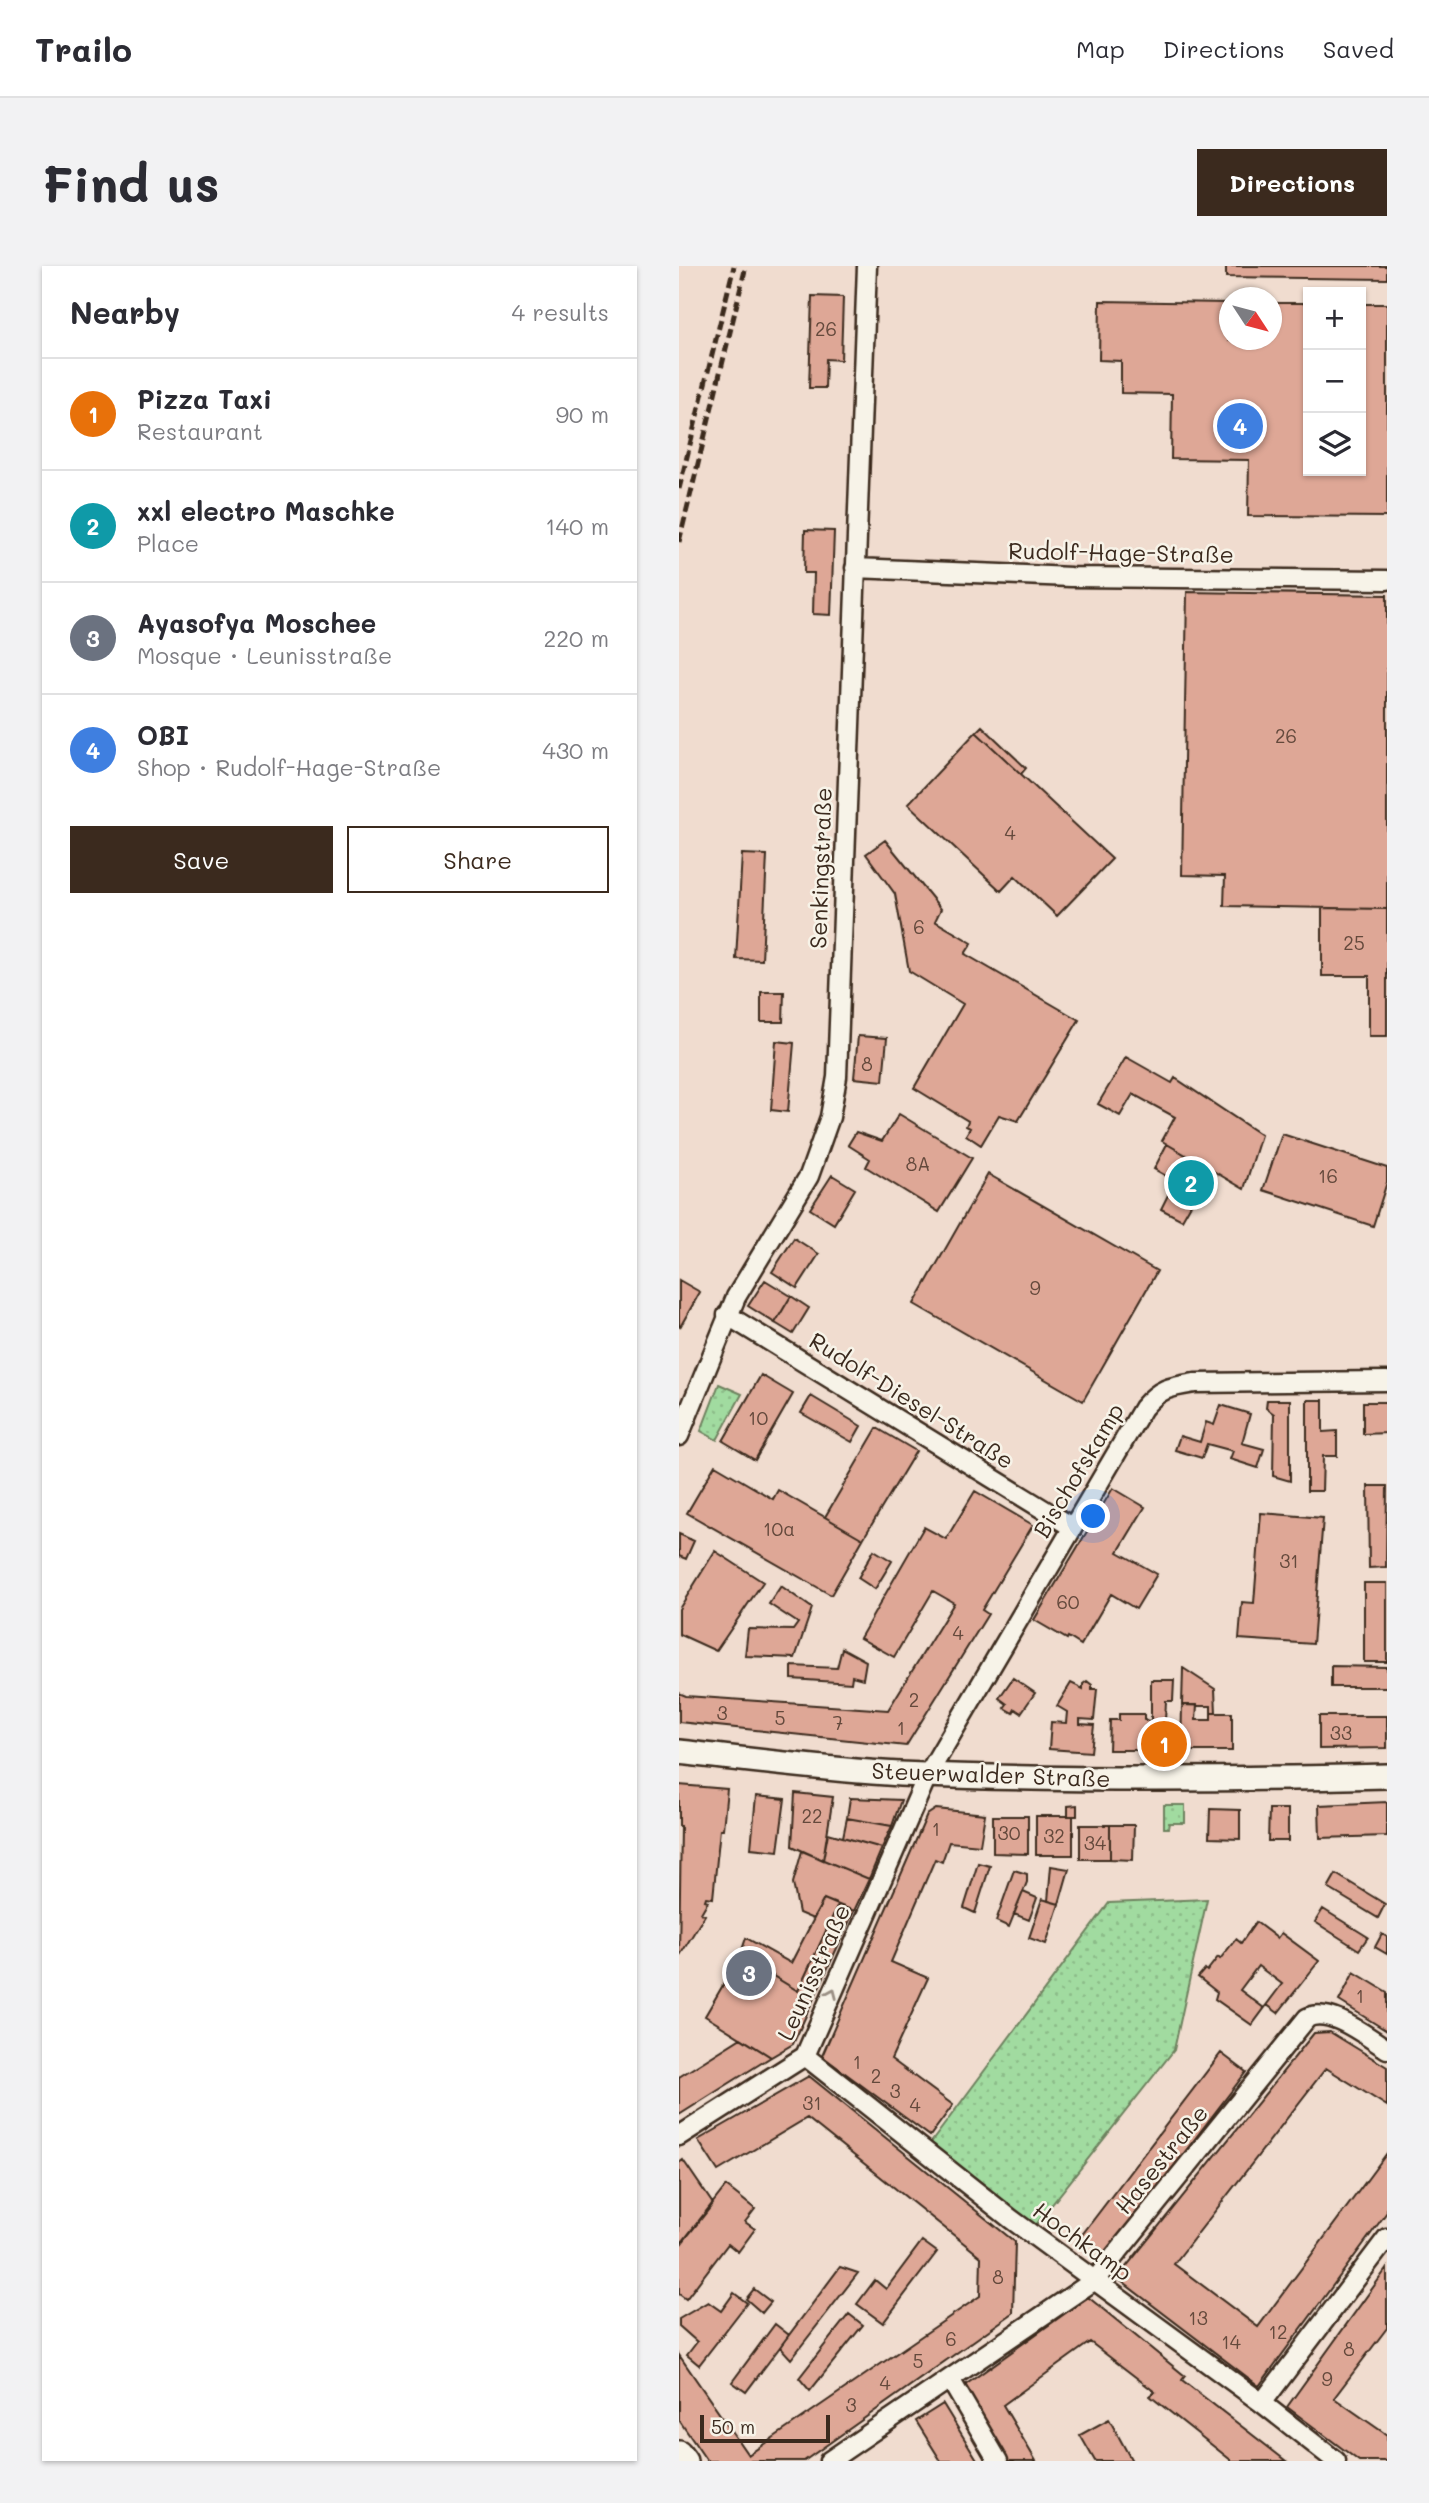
<!DOCTYPE html>
<meta charset="utf-8">
<style>
:root{--surface:#fff;--page:#f2f2f3;--text:#2b2b33;--muted:#7c7c81;--line:#e1e1e2;--accent:#3b2a1e}
body{margin:0;font-family:Mali,sans-serif;background:var(--page);color:var(--text)}
.controls{position:absolute;right:21px;top:21px;display:grid;overflow:hidden;border-radius:0px;box-shadow:0 2px 5px #0004}
.controls button{width:63px;height:63px;display:grid;place-items:center;padding:0;border:0;border-bottom:2px solid var(--line);background:var(--surface);color:var(--text);font:35px sans-serif}
.compass{position:absolute;left:540px;top:21px;width:63px;height:63px;border-radius:50%;background:var(--surface);box-shadow:0 2px 5px #0004;rotate:126deg}
.scale{position:absolute;left:21px;bottom:18px;width:130px;box-sizing:border-box;padding-left:7px;border:4px solid #3b2a1e;border-top:0;font-size:19px;line-height:24px;white-space:nowrap;color:#3b2a1e;-webkit-text-stroke:5px #f7f3e8;paint-order:stroke}
.you{position:absolute;left:415px;top:1251px;width:24px;height:24px;margin:-18px;border:5px solid #fff;border-radius:50%;background:#1a73e8;box-shadow:0 0 0 10px #1a73e833}
.badge{display:grid;place-items:center;width:46px;height:46px;border-radius:50%;background:var(--accent);color:#fff;font-size:23px;font-weight:700}
.pin{position:absolute;translate:-50% -50%;border:4px solid #fff;box-shadow:0 2px 7px #0006}
.list{margin:0;padding:0;list-style:none}
h2{display:flex;justify-content:space-between;align-items:center;height:91px;margin:0;padding:0 28px;font-size:30px}
h2 small{font-size:23px;font-weight:400;color:var(--muted)}
.list li{display:grid;grid-template-columns:46px 1fr auto;gap:21px;align-items:center;box-sizing:border-box;height:112px;padding:0 28px;border-top:2px solid var(--line)}
.list b{display:block;font-size:26px;white-space:nowrap}
.list p{margin:0;font-size:23px;white-space:nowrap;color:var(--muted)}
.list em{font-size:23px;font-style:normal;color:var(--muted)}
.actions{display:flex;gap:14px;padding:21px 28px}
.actions a{flex:1;padding:16px 0;border:2px solid var(--accent);border-radius:0px;text-align:center;font-size:24px;color:var(--accent)}
.actions .main{background:var(--accent);color:#fff}
.icon{flex:none;width:38px;height:38px;fill:none;stroke:currentColor;stroke-width:2;stroke-linecap:round;stroke-linejoin:round}
.map{position:relative;flex:none;width:708px;height:2195px;overflow:hidden;border-radius:0px}
header{display:flex;align-items:center;gap:42px;box-sizing:border-box;height:98px;padding:0 35px;background:var(--surface);border-bottom:2px solid var(--line)}
header strong{font-size:33px}
nav{display:flex;gap:38px;margin-inline-start:auto;font-size:24px}
.intro{display:flex;align-items:center;justify-content:space-between;box-sizing:border-box;height:168px;padding:0 42px}
h1{margin:0;font-size:49px}
.button{padding:18px 32px;border-radius:0px;background:var(--accent);color:#fff;font-size:24px;font-weight:700}
main{display:flex;gap:42px;padding:0 42px}
aside{flex:1;background:var(--surface);border-radius:0px;box-shadow:0 2px 5px #0004}
.map>svg:first-child{display:block}
</style>
<header>
<strong>Trailo</strong>
<nav><a>Map</a><a>Directions</a><a>Saved</a></nav>
</header>
<div class="intro"><h1>Find us</h1><a class="button">Directions</a></div>
<main>
<aside>
<h2>Nearby<small>4 results</small></h2>
<ul class="list">
<li><span class="badge" style="background:#e8710a">1</span><div><b>Pizza Taxi</b><p>Restaurant</p></div><em>90 m</em></li>
<li><span class="badge" style="background:#0f9aa8">2</span><div><b>xxl electro Maschke</b><p>Place</p></div><em>140 m</em></li>
<li><span class="badge" style="background:#6b7280">3</span><div><b>Ayasofya Moschee</b><p>Mosque · Leunisstraße</p></div><em>220 m</em></li>
<li><span class="badge" style="background:#3f7fe0">4</span><div><b>OBI</b><p>Shop · Rudolf-Hage-Straße</p></div><em>430 m</em></li>
</ul>
<div class="actions"><a class="main">Save</a><a>Share</a></div>
</aside>
<div class="map">
<svg width="708" height="2195" viewBox="0 0 708 2195">
<defs>
<pattern id="green-dots" width="8" height="8" patternUnits="userSpaceOnUse" patternTransform="scale(1.75)"><rect width="8" height="8" fill="#a1dba0"/><path d="M2 2h.1M6 6h.1" fill="none" stroke="#8cbc89" stroke-width="1.8" stroke-linecap="round"/></pattern>
</defs>
<rect width="100%" height="100%" fill="#f0dccf"/>
<filter id="ink" filterUnits="userSpaceOnUse"><feTurbulence type="fractalNoise" baseFrequency=".0143" numOctaves="2"/><feDisplacementMap in="SourceGraphic" scale="14" xChannelSelector="R" yChannelSelector="G"/><feConvolveMatrix kernelMatrix="1 2 1 2 8 2 1 2 1" color-interpolation-filters="sRGB"/></filter>
<g filter="url(#ink)">
<path fill="url(#green-dots)" stroke="#6e825f" stroke-width="2" d="M 40,1118 L 63,1128 L 38,1174 L 22,1165 Z
M 485,1539 L 506,1539 L 506,1557 L 490,1557 L 489,1562 L 485,1562 Z
M 528,1633 L 495,1784 L 352,1965 L 248,1882 L 430,1637 Z"/>
<path fill="#dea796" stroke="#3b2a1e" stroke-width="2" fill-rule="evenodd" d="M 547,0 L 708,0 L 708,13 L 547,11 Z
M 133,30 L 164,31 L 162,94 L 147,93 L 146,122 L 130,122 Z
M 421,35 L 550,37 L 550,74 L 592,74 L 592,37 L 629,37 L 629,205 L 682,205 L 682,38 L 708,38 L 708,251 L 569,250 L 570,194 L 492,193 L 493,128 L 442,127 L 442,95 L 420,94 Z
M 126,264 L 155,265 L 152,349 L 134,348 L 135,307 L 125,307 Z
M 508,326 L 708,329 L 708,643 L 545,640 L 546,610 L 503,609 Z
M 303,460 L 347,502 L 342,508 L 297,466 Z
M 297,466 L 433,593 L 378,650 L 336,610 L 322,625 L 229,538 Z
M 206,574 L 262,643 L 256,655 L 293,677 L 286,688 L 400,754 L 339,855 L 320,849 L 302,879 L 287,869 L 291,862 L 287,860 L 289,855 L 235,822 L 284,738 L 230,705 L 216,628 L 187,588 Z
M 63,588 L 88,589 L 83,694 L 57,693 Z
M 643,642 L 708,643 L 708,770 L 690,770 L 690,710 L 643,710 Z
M 82,726 L 105,726 L 104,756 L 82,756 Z
M 179,770 L 208,772 L 204,815 L 175,812 Z
M 97,775 L 115,777 L 109,846 L 92,844 Z
M 447,791 L 493,817 L 496,812 L 582,869 L 565,923 L 483,875 L 496,851 L 454,828 L 441,850 L 419,838 Z
M 220,848 L 293,892 L 260,946 L 187,901 L 191,893 L 169,879 L 177,866 L 203,875 Z
M 603,868 L 708,902 L 708,916 L 694,960 L 584,924 Z
M 488,878 L 535,906 L 527,921 L 523,919 L 503,954 L 482,943 L 496,915 L 475,903 Z
M 309,908 L 478,1005 L 404,1135 L 235,1038 Z
M 153,909 L 176,923 L 155,958 L 131,943 Z
M 115,972 L 140,988 L 118,1022 L 93,1006 Z
M 0,1014 L 21,1026 L 1,1061 L 0,1060 Z
M 86,1014 L 112,1030 L 96,1057 L 69,1040 Z
M 112,1030 L 130,1042 L 114,1068 L 96,1057 Z
M 82,1109 L 114,1128 L 76,1194 L 44,1175 Z
M 132,1130 L 182,1160 L 173,1176 L 122,1147 Z
M 588,1134 L 611,1134 L 611,1215 L 594,1210 L 595,1148 L 587,1142 Z
M 628,1134 L 644,1134 L 644,1166 L 658,1165 L 658,1190 L 644,1190 L 643,1225 L 628,1225 Z
M 684,1136 L 708,1136 L 708,1167 L 684,1168 Z
M 542,1139 L 571,1148 L 563,1177 L 585,1183 L 579,1202 L 551,1193 L 554,1185 L 528,1178 L 523,1192 L 496,1184 L 501,1170 L 521,1176 L 527,1156 L 535,1159 Z
M 198,1162 L 237,1185 L 184,1273 L 146,1251 Z
M 36,1199 L 94,1233 L 99,1224 L 184,1273 L 152,1329 L 8,1247 Z
M 689,1220 L 708,1220 L 707,1301 L 690,1302 Z
M 434,1222 L 466,1241 L 439,1286 L 478,1308 L 457,1343 L 432,1328 L 402,1379 L 389,1371 L 388,1373 L 355,1354 Z
M 296,1225 L 354,1259 L 303,1344 L 309,1348 L 227,1480 L 0,1456 L 0,1427 L 7,1430 L 209,1444 L 275,1337 L 254,1325 L 215,1391 L 181,1372 L 245,1261 L 267,1273 Z
M 582,1247 L 644,1252 L 634,1378 L 560,1373 L 563,1336 L 575,1337 Z
M 0,1268 L 15,1275 L 7,1293 L 0,1290 Z
M 195,1284 L 213,1295 L 196,1323 L 179,1312 Z
M 36,1285 L 84,1316 L 37,1385 L 0,1368 L 0,1343 Z
M 685,1317 L 708,1317 L 708,1396 L 685,1396 Z
M 102,1320 L 133,1342 L 116,1392 L 66,1390 L 69,1363 L 114,1364 L 119,1357 L 90,1338 Z
M 163,1382 L 187,1395 L 184,1413 L 173,1410 L 172,1417 L 113,1413 L 113,1400 L 158,1402 Z
M 652,1400 L 708,1401 L 708,1421 L 652,1421 Z
M 504,1402 L 536,1423 L 537,1447 L 532,1447 L 532,1440 L 503,1439 Z
M 334,1412 L 356,1427 L 342,1447 L 336,1443 L 334,1447 L 325,1442 L 328,1438 L 320,1432 Z
M 472,1414 L 495,1414 L 494,1435 L 487,1435 L 486,1455 L 472,1455 Z
M 408,1415 L 413,1419 L 413,1423 L 418,1423 L 415,1454 L 401,1453 L 401,1458 L 415,1459 L 412,1486 L 370,1483 L 372,1456 L 387,1457 L 388,1446 L 378,1440 L 392,1417 L 404,1423 L 404,1418 Z
M 503,1439 L 518,1439 L 517,1454 L 532,1454 L 532,1447 L 553,1447 L 553,1485 L 502,1485 Z
M 440,1448 L 465,1448 L 465,1454 L 472,1455 L 471,1484 L 430,1484 L 431,1454 L 440,1454 Z
M 640,1450 L 708,1450 L 708,1482 L 640,1483 Z
M 472,1455 L 494,1455 L 494,1466 L 503,1466 L 502,1485 L 471,1484 Z
M 0,1519 L 48,1523 L 44,1563 L 41,1563 L 34,1632 L 27,1631 L 26,1634 L 29,1635 L 22,1647 L 26,1649 L 0,1691 L 2,1560 L 0,1560 Z
M 116,1527 L 154,1531 L 144,1594 L 113,1580 Z
M 77,1530 L 106,1533 L 99,1585 L 72,1582 Z
M 171,1532 L 222,1534 L 213,1560 L 168,1552 Z
M 708,1536 L 708,1570 L 641,1572 L 640,1539 Z
M 398,1539 L 398,1550 L 389,1550 L 389,1540 Z
M 257,1543 L 306,1548 L 301,1579 L 270,1576 L 263,1596 L 256,1593 L 212,1696 L 249,1712 L 212,1793 L 274,1839 L 251,1870 L 143,1790 L 248,1549 Z
M 531,1543 L 561,1544 L 561,1573 L 530,1572 Z
M 590,1543 L 609,1543 L 609,1575 L 589,1575 Z
M 314,1550 L 349,1550 L 349,1588 L 314,1587 Z
M 357,1550 L 394,1550 L 394,1589 L 357,1589 Z
M 168,1552 L 213,1560 L 203,1582 L 164,1571 Z
M 401,1559 L 431,1559 L 431,1593 L 401,1593 Z
M 431,1559 L 455,1559 L 454,1594 L 431,1593 Z
M 149,1567 L 203,1582 L 190,1613 L 144,1594 Z
M 123,1585 L 190,1613 L 175,1645 L 145,1633 L 134,1653 L 120,1647 L 114,1617 Z
M 299,1597 L 311,1600 L 296,1647 L 285,1642 Z
M 372,1600 L 390,1603 L 380,1638 L 369,1635 Z
M 335,1604 L 348,1608 L 348,1616 L 330,1661 L 317,1655 Z
M 657,1608 L 706,1638 L 699,1652 L 649,1622 Z
M 344,1626 L 358,1632 L 350,1654 L 335,1648 Z
M 145,1633 L 159,1639 L 119,1725 L 61,1690 L 67,1672 L 112,1697 Z
M 363,1633 L 380,1638 L 367,1678 L 350,1672 Z
M 159,1639 L 175,1645 L 114,1778 L 92,1791 L 26,1750 L 61,1690 L 119,1725 Z
M 644,1643 L 689,1671 L 680,1684 L 636,1656 Z
M 577,1656 L 598,1672 L 602,1667 L 640,1695 L 599,1747 L 588,1739 L 573,1759 L 536,1733 L 538,1726 L 519,1711 L 526,1703 L 528,1705 L 539,1691 L 541,1693 L 557,1673 L 562,1677 ZM 579,1700 L 603,1718 L 585,1742 L 561,1724 Z
M 703,1668 L 708,1671 L 708,1688 L 696,1681 Z
M 675,1706 L 708,1726 L 708,1765 L 660,1735 Z
M 651,1766 L 708,1801 L 708,1840 L 647,1802 L 495,1998 L 579,2061 L 708,1887 L 708,1946 L 580,2120 L 438,2012 L 635,1767 Z
M 62,1772 L 92,1791 L 0,1849 L 0,1811 Z
M 542,1787 L 567,1806 L 427,1989 L 402,1970 Z
M 130,1810 L 336,1976 L 334,2047 L 125,2195 L 28,2195 L 0,2154 L 0,2089 L 69,2189 L 301,2030 L 302,1991 L 128,1852 L 39,1905 L 19,1874 Z
M 4,1894 L 34,1938 L 3,1977 L 0,1972 L 0,1897 Z
M 47,1920 L 76,1943 L 66,1956 L 76,1963 L 59,1986 L 49,1978 L 7,2033 L 0,2028 L 0,1980 Z
M 243,1975 L 258,1986 L 204,2057 L 178,2038 L 196,2014 L 207,2023 Z
M 161,2001 L 179,2007 L 112,2093 L 101,2081 Z
M 708,2002 L 708,2062 L 655,2132 L 708,2169 L 708,2195 L 680,2195 L 608,2141 Z
M 75,2023 L 92,2036 L 83,2047 L 67,2033 Z
M 55,2027 L 68,2037 L 20,2099 L 8,2089 L 18,2076 L 0,2060 L 0,2053 L 29,2036 L 42,2045 Z
M 409,2031 L 506,2110 L 503,2114 L 607,2195 L 553,2195 L 471,2130 L 476,2126 L 411,2076 L 324,2139 L 357,2195 L 328,2195 L 282,2122 Z
M 170,2048 L 184,2059 L 131,2125 L 120,2112 Z
M 96,2058 L 110,2069 L 67,2126 L 53,2116 Z
M 264,2138 L 299,2195 L 262,2195 L 237,2155 Z
M 430,2153 L 453,2195 L 416,2195 L 401,2169 Z"/>
<g fill="none" stroke-linecap="round" stroke-linejoin="round">
<g stroke="#3b2a1e" stroke-width="23">
<path id="minor" d="M 176,302 L 392,311 L 708,314
M 48,1049 L 393,1261
M 0,1170 L 57,1031 L 130,910 L 151,851 L 158,811 L 188,0
M 126,1790 L 332,1953 L 583,2137 L 657,2195
M 0,1870 L 126,1790 L 249,1508 L 464,1142 C 481,1122 491,1121 516,1117 L 708,1115
M 271,2113 L 319,2195
M 583,2137 L 708,1972
M 150,2195 L 416,2014 L 628,1752 C 651,1740 688,1771 708,1783"/>
</g>
<g stroke="#3b2a1e" stroke-width="28">
<path id="tertiary" d="M 0,1486 C 73,1494 148,1504 221,1508 C 383,1515 546,1514 708,1510
M 0,2187 L 6,2195"/>
</g>
<use href="#minor" stroke="#f7f3e8" stroke-width="18"/>
<use href="#tertiary" stroke="#f7f3e8" stroke-width="23"/>
<path stroke="#3b2a1e" stroke-width="5" stroke-dasharray="10 5" stroke-linecap="butt" d="M 0,223 L 55,0
M 0,276 L 67,0"/>
</g>
<defs><path id="oneway-chevron" d="M-2-3.5L2.5 0L-2 3.5" fill="none" stroke-width="1.6" stroke-linecap="round" stroke-linejoin="round" transform="scale(1.75)"/></defs>
<use stroke="#998e83" href="#oneway-chevron" transform="translate(153 1727) rotate(-67)"/>
</g>
<g text-anchor="middle" dominant-baseline="central" stroke-width="5" stroke-linejoin="round" paint-order="stroke">
<g font-size="19" fill="#64493c">
<text x="147" y="62">26</text>
<text x="607" y="469">26</text>
<text x="331" y="566">4</text>
<text x="240" y="660">6</text>
<text x="675" y="676">25</text>
<text x="188" y="797">8</text>
<text x="239" y="897">8A</text>
<text x="649" y="909">16</text>
<text x="356" y="1021">9</text>
<text x="79" y="1151">10</text>
<text x="100" y="1262">10a</text>
<text x="610" y="1294">31</text>
<text x="389" y="1335">60</text>
<text x="279" y="1366">4</text>
<text x="235" y="1433">2</text>
<text x="43" y="1446">3</text>
<text x="101" y="1451">5</text>
<text x="159" y="1456">7</text>
<text x="222" y="1461">1</text>
<text x="662" y="1466">33</text>
<text x="133" y="1549">22</text>
<text x="257" y="1562">1</text>
<text x="330" y="1566">30</text>
<text x="375" y="1569">32</text>
<text x="416" y="1576">34</text>
<text x="681" y="1729">1</text>
<text x="178" y="1795">1</text>
<text x="197" y="1809">2</text>
<text x="216" y="1824">3</text>
<text x="133" y="1836">31</text>
<text x="236" y="1838">4</text>
<text x="319" y="2010">8</text>
<text x="519" y="2051">13</text>
<text x="599" y="2065">12</text>
<text x="272" y="2072">6</text>
<text x="552" y="2075">14</text>
<text x="670" y="2082">8</text>
<text x="239" y="2094">5</text>
<text x="648" y="2112">9</text>
<text x="206" y="2116">4</text>
<text x="172" y="2138">3</text>
</g>
<g font-size="23" fill="#3b2a1e" stroke="#f7f3e8">
<text transform="translate(442 286) rotate(1)">Rudolf-Hage-Straße</text>
<text transform="translate(141 602) rotate(-88)">Senkingstraße</text>
<text transform="translate(233 1134) rotate(32)">Rudolf-Diesel-Straße</text>
<text transform="translate(399 1204) rotate(-59)">Bischofskamp</text>
<text transform="translate(312 1508) rotate(2)">Steuerwalder Straße</text>
<text transform="translate(134 1706) rotate(-66)">Leunisstraße</text>
<text transform="translate(482 1893) rotate(-51)">Hasestraße</text>
<text transform="translate(404 1975) rotate(36)">Hochkamp</text>
</g>
</g>
</svg>
<div class="controls">
<button>+</button>
<button>−</button>
<button><svg class="icon" aria-label="layers" viewBox="0 0 24 24"><path d="M12 4l9 5-9 5-9-5zM3 14l9 5 9-5"/></svg></button>
</div>
<svg class="compass" viewBox="-18 -18 36 36"><path d="M0-13l5 13h-10z" fill="#e53935"/><path d="M0 13l5-13h-10z" fill="#7c7c81"/></svg>
<div class="scale">50 m</div>
<div class="you"></div>
<div class="pin badge" style="left:485px;top:1478px;background:#e8710a">1</div>
<div class="pin badge" style="left:512px;top:917px;background:#0f9aa8">2</div>
<div class="pin badge" style="left:70px;top:1707px;background:#6b7280">3</div>
<div class="pin badge" style="left:561px;top:160px;background:#3f7fe0">4</div>
</div>
</main>
